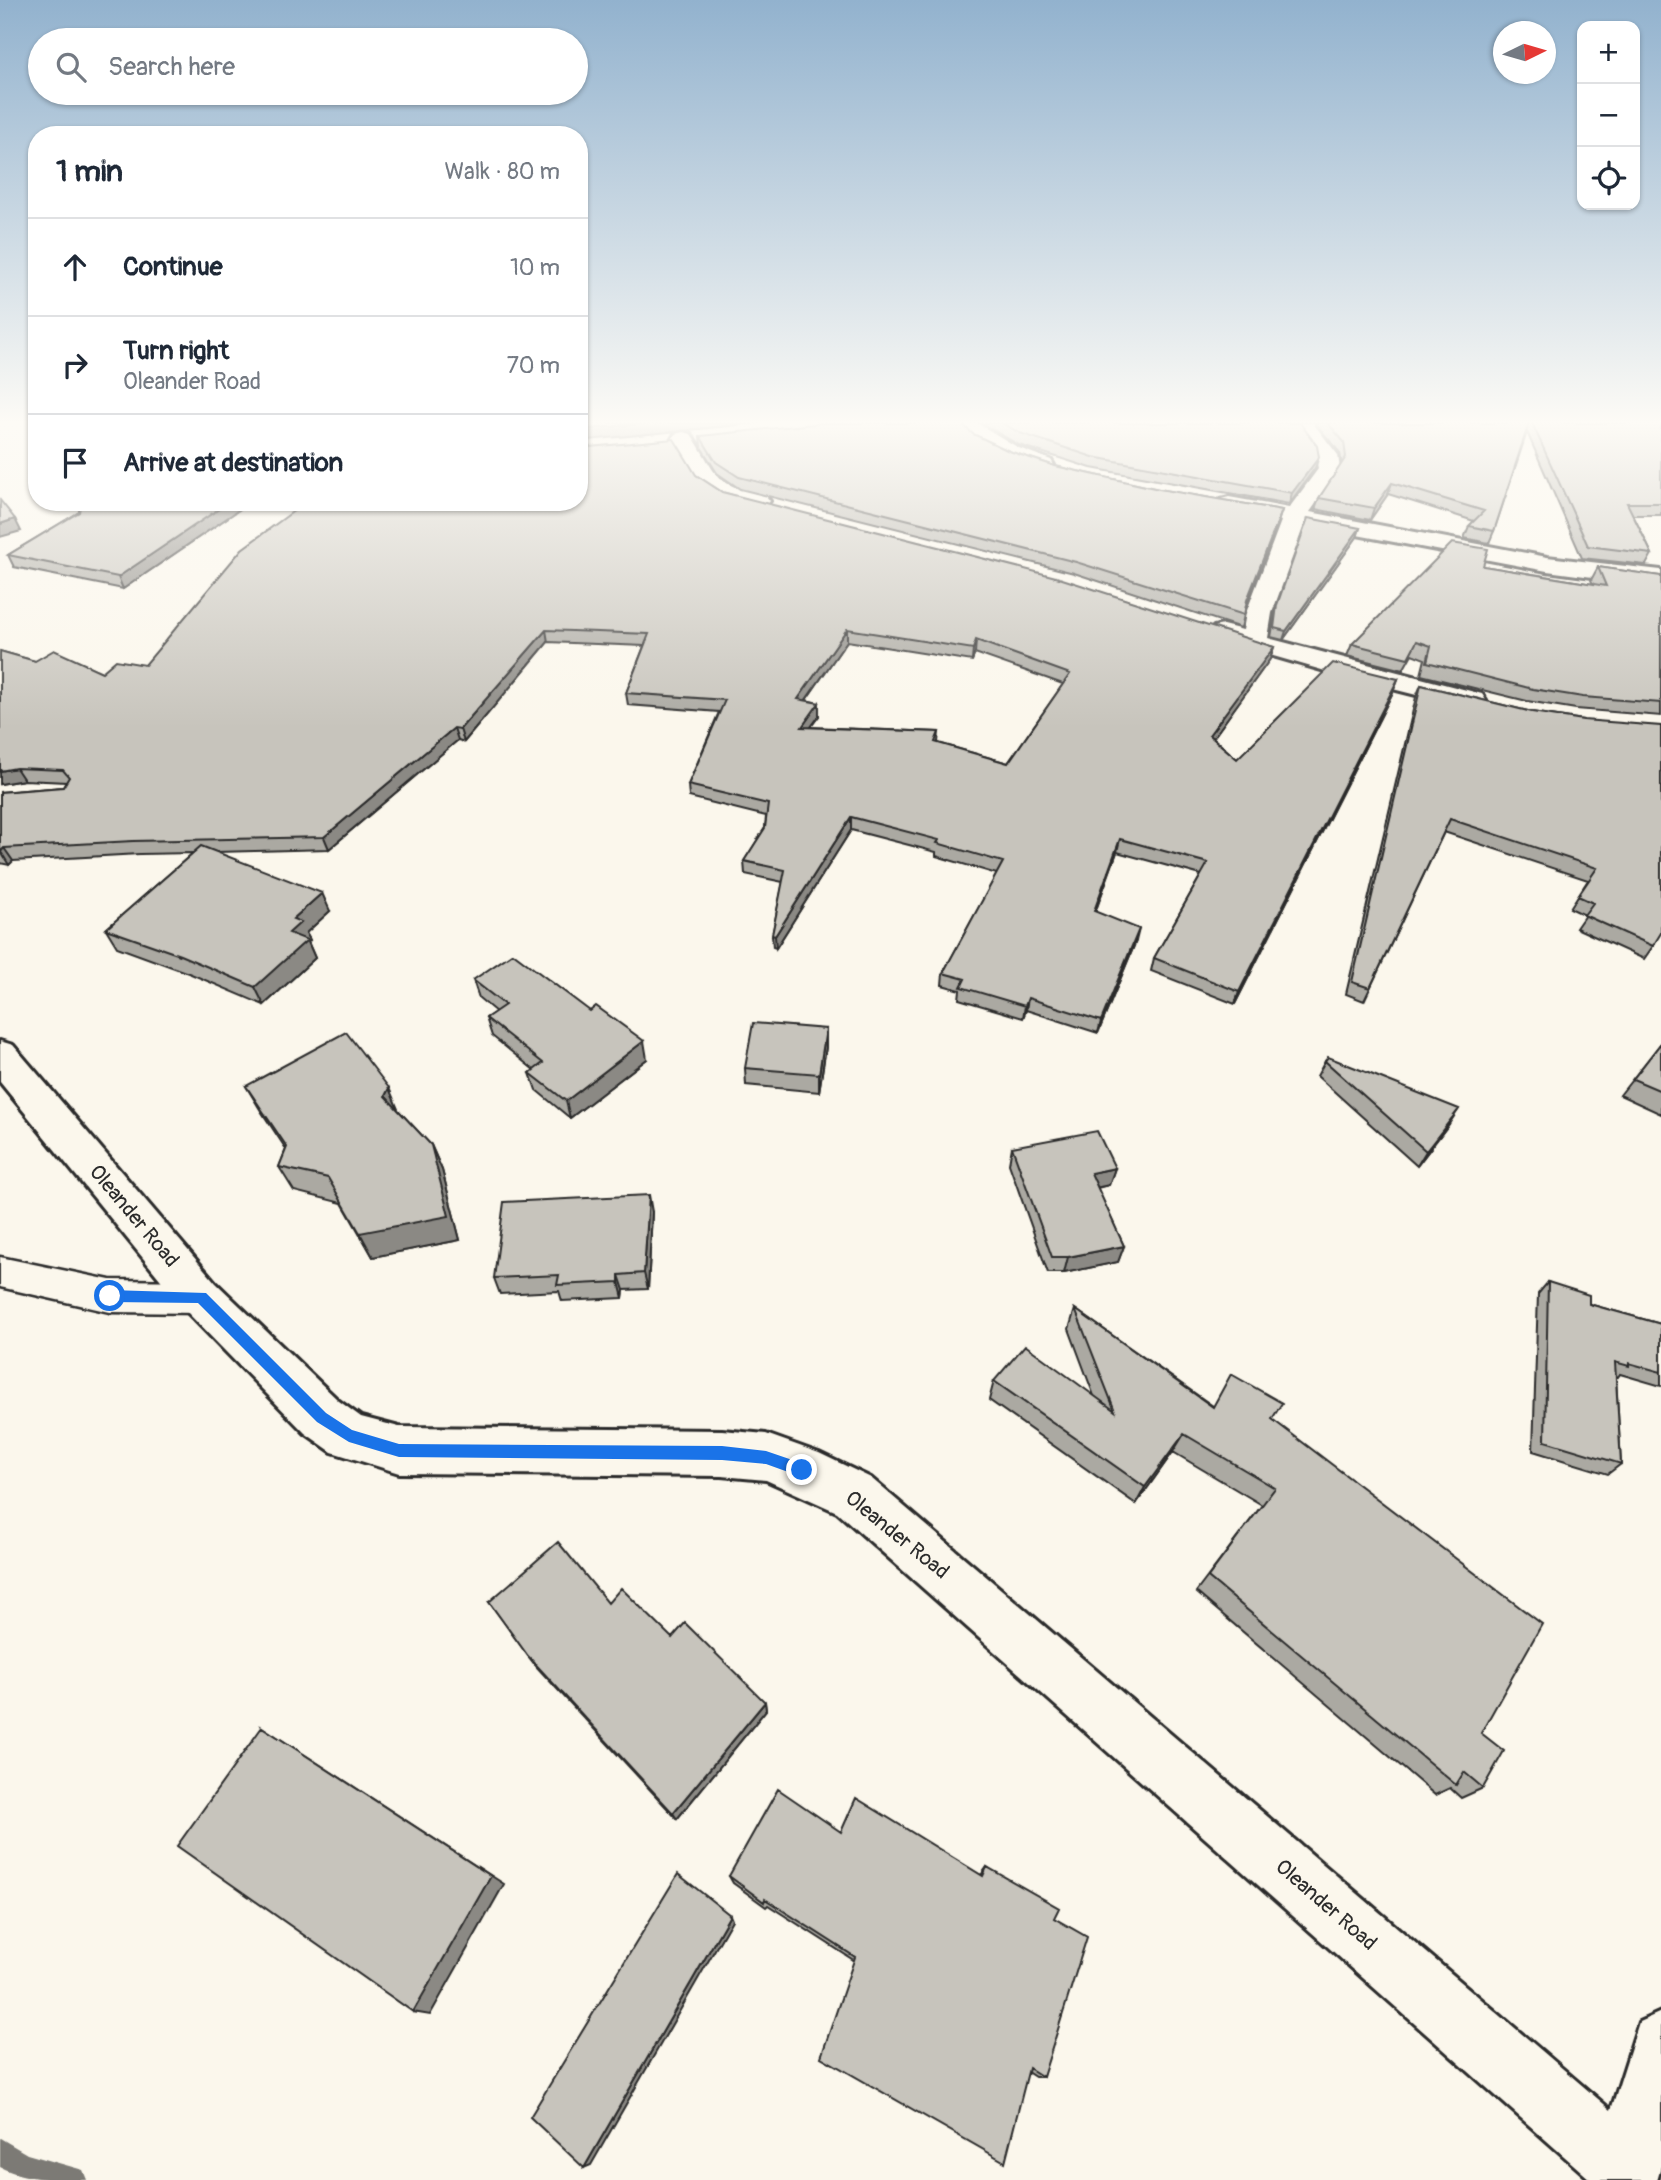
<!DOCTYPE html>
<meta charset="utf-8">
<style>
:root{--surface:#fff;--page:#f2f2f3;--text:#1f2937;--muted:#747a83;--line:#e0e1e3}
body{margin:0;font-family:Pangolin,sans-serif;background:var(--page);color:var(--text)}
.controls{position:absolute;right:21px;top:21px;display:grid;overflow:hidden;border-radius:14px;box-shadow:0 2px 5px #0004}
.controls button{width:63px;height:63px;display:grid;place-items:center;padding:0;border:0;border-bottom:2px solid var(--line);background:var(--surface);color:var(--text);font:35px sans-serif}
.compass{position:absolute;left:1493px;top:21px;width:63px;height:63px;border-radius:50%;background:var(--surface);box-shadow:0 2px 5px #0004;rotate:85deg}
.stop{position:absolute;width:21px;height:21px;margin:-16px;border:5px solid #1a73e8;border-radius:50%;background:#fff}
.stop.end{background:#1a73e8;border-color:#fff;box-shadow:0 2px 7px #0008}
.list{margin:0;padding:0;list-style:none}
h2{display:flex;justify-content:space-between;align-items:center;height:91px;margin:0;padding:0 28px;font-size:30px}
h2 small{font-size:23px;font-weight:400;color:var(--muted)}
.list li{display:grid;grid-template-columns:46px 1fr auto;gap:21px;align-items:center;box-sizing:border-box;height:98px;padding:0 28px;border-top:2px solid var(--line)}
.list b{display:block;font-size:26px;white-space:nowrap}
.list p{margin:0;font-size:23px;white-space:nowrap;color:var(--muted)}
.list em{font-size:23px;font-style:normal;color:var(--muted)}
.icon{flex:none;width:38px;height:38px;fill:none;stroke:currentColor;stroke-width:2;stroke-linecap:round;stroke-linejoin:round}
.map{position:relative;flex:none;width:1661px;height:2180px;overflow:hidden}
.search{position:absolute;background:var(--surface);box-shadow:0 2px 5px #0004;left:28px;top:28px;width:560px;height:77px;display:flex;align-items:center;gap:18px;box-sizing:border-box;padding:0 24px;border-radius:38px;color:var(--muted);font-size:26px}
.panel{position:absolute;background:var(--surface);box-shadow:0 2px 5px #0004;left:28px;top:126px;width:560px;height:385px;border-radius:28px}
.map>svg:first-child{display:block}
</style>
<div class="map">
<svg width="1661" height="2180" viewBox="0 0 1661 2180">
<rect width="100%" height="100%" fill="#fbf7ec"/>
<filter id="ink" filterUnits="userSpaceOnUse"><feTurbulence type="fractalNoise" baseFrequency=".0143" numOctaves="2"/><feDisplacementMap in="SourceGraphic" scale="14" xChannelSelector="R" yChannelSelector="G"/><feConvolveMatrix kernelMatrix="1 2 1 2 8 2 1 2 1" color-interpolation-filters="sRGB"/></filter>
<g filter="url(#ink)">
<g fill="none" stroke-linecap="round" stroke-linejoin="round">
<path fill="#7b7a75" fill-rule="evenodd" d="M 0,2138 L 27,2154 L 83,2170 L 87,2180 C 56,2180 25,2180 0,2167 Z"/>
<g stroke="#2b2b2b" stroke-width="5">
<path id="lane" d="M 0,1257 L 110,1280 L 201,1281 L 214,1286 L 219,1297 L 214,1308 L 201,1313 L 110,1312 L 0,1287 Z"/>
</g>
<g stroke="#2b2b2b" stroke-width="6">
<path id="street" d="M 951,423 L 977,423 L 1019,448 L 1051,460 L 1054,465 L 1051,470 C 1030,475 964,441 951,423 Z
M 1291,423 L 1313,423 L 1338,455 L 1340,469 L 1310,512 L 1547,557 L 1661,570 L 1661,586 L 1547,571 L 1304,525 L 1272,613 L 1268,638 L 1482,694 L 1486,700 L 1482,706 L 1472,709 L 1353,679 L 1214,639 L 1210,633 L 1214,627 L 1223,625 L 1243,630 L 1246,613 L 1281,521 L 1221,509 L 1217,504 L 1221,499 L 1229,497 L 1289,508 L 1318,469 L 1316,456 Z
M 683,432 L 691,434 C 721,479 709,482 766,496 L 770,501 L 766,506 C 757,508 749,506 739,504 C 698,494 690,474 672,439 L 675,434 Z
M 0,1041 L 13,1045 L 216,1283 L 339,1401 L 361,1417 L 399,1427 L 722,1430 L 766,1434 L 819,1453 L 871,1478 L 1611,2110 L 1639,2022 L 1661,2012 L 1661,2166 L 1657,2180 L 1591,2180 L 837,1512 L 766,1480 L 722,1476 L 399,1473 L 332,1452 L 305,1433 L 186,1311 L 0,1082 Z"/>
</g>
<use href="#lane" fill="#fbf7ec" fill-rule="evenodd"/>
<use href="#street" fill="#fbf7ec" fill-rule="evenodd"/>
</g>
<path fill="#aba9a2" stroke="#2b2b2b" stroke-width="2" fill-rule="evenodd" d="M 981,423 L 1300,423 L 1315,468 L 1289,504 L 1091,468 L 1019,445 Z
M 1315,423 L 1661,423 L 1661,515 L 1633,515 L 1652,554 L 1646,565 L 1582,558 L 1527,432 L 1494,531 L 1489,543 L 1464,538 L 1469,526 L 1474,521 L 1388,494 L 1370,520 L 1315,509 L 1319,498 L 1342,464 L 1340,453 Z
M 973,434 L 1009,451 L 1055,466 L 1159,489 L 1282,510 L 1278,522 L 1246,606 L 1241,628 L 1074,573 L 740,489 L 717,473 L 701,447 L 700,436 Z
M 696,475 L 722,492 L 1274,647 L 1270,659 L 1213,738 L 1237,759 L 1398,679 L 1393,692 L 1235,1004 L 1151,971 L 1154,958 L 1201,875 L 1117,852 L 1095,912 L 1136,941 L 1098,1033 L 1026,1010 L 1023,1018 L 959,999 L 960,990 L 942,985 L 943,973 L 997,874 L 936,856 L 936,852 L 851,830 L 776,948 L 773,947 L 772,935 L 783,882 L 745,874 L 744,861 L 765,828 L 766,816 L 689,797 L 688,785 L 719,712 L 628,705 L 626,693 L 644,646 L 548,642 L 464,742 L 458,740 L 329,849 L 216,852 L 330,911 L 306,933 L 310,940 L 308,942 L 315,958 L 264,1005 L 191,974 L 117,947 L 106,929 L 193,853 L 140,854 L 13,861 L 9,865 L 0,863 L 0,792 L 63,787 L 66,782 L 24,780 L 0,784 L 0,651 L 35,661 L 102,672 L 145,665 L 431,504 ZM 847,641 L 972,661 L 975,653 L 1063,684 L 1008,763 L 938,743 L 939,732 L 810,727 L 819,716 L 819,703 L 806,700 Z
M 81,502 L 246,502 L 243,507 L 123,589 L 14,567 L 8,555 L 79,512 Z
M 1360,528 L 1357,537 L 1283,640 L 1271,637 L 1275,614 L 1277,605 Z
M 1483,566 L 1593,584 L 1591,580 L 1598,567 L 1661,576 L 1661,716 L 1576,709 L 1527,701 L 1421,675 L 1425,659 L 1412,654 L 1403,670 L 1347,656 L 1352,644 Z
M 1421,685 L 1532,712 L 1583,720 L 1653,946 L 1644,959 L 1576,928 L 1585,915 L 1570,908 L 1588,880 L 1444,832 L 1364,1001 L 1346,994 L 1416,697 Z
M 473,980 L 647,1059 L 570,1118 L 536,1090 L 530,1073 L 534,1070 L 492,1036 L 486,1018 L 496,1012 L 479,998 Z
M 826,1029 L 826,1047 L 819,1092 L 746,1085 L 745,1068 Z
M 1661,1043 L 1661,1114 L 1620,1095 Z
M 1325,1061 L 1449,1124 L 1417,1166 L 1317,1076 Z
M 246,1086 L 399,1111 L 431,1145 L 442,1170 L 460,1240 L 373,1257 L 342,1203 L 294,1191 L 279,1167 L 286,1149 L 261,1111 Z
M 1012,1147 L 1115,1168 L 1109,1185 L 1097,1188 L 1124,1246 L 1118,1262 L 1064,1273 L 1048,1273 L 1009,1164 Z
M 652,1212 L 648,1289 L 624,1290 L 623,1298 L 562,1301 L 559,1291 L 500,1294 L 494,1278 Z
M 1548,1282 L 1589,1304 L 1661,1324 L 1661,1386 L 1620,1374 L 1618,1377 L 1616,1376 L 1621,1464 L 1608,1474 L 1533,1451 L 1538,1294 Z
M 1075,1309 L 1213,1406 L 1272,1419 L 1481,1733 L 1483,1788 L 1461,1798 L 1450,1788 L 1435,1795 L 1196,1592 L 1262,1505 L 1173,1452 L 1136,1504 L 989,1400 L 994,1381 L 1094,1396 L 1069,1329 Z
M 489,1602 L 608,1603 L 672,1638 L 765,1702 L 766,1710 L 677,1819 L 535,1665 Z
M 841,1832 L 981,1875 L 987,1867 L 1054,1918 L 1043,2077 L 1035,2077 L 768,1905 L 766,1907 L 733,1883 L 729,1876 Z"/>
<path fill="#8b8984" stroke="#2b2b2b" stroke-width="2" d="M 647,423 L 759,423 L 579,441 L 579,430 Z
M 1319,457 L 1315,468 L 1289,504 L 1292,493 Z
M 1392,483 L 1388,494 L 1370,520 L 1374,508 Z
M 229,502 L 246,502 L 243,507 L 123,589 L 118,577 Z
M 1282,510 L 1278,522 L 1244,612 L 1247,600 Z
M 15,519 L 21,531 L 0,537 L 0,524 Z
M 1360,528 L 1357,537 L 1283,640 L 1286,631 Z
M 847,629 L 847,641 L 798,711 L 798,699 Z
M 546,630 L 548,642 L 464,742 L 460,729 Z
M 976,640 L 975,653 L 972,661 L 973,649 Z
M 1274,647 L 1270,659 L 1206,748 L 1209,735 Z
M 1398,679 L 1393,692 L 1235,1004 L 1239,992 Z
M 819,703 L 819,716 L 802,739 L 802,727 Z
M 454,728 L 458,740 L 329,849 L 324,837 Z
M 16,768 L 24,780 L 0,784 L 0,771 Z
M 851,817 L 851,830 L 776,948 L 775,936 Z
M 1120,839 L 1117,852 L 1091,924 L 1094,911 Z
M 4,848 L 13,861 L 9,865 L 1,852 Z
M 322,893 L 330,911 L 306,933 L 310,940 L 308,942 L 315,958 L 264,1005 L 255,987 L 289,933 L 293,919 Z
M 1139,929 L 1136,941 L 1098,1033 L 1101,1021 Z
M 1028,998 L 1026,1010 L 1023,1018 L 1025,1006 Z
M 826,1029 L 826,1047 L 819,1092 L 819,1074 Z
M 644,1041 L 647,1059 L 570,1118 L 566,1101 Z
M 389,1088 L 400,1114 L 385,1096 Z
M 1459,1109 L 1449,1124 L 1417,1166 L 1426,1151 Z
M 431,1145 L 442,1170 L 460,1240 L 373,1257 L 360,1233 Z
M 1115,1168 L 1109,1185 L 1086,1190 L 1091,1173 Z
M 649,1195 L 652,1212 L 648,1289 L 644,1273 Z
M 1124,1246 L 1118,1262 L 1064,1273 L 1068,1257 Z
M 619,1275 L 624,1290 L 623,1298 L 619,1282 Z
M 1184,1434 L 1173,1452 L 1136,1504 L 1145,1487 Z
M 765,1702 L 766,1710 L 677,1819 L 673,1813 Z
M 262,1727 L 504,1884 L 430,2015 L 413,2012 Z
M 730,1915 L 732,1920 L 591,2165 L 584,2168 Z"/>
<path fill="#c7c4bc" stroke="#2b2b2b" stroke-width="2" fill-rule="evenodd" d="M 579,423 L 647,423 L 579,430 Z
M 823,423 L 961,423 L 973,434 L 1009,451 L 1055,466 L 1159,489 L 1282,510 L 1247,600 L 1244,615 L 1076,562 L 739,477 L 716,462 L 700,436 Z
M 1002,423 L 1300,423 L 1317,446 L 1319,457 L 1292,493 L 1093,457 L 1020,433 Z
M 1328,423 L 1529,423 L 1494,531 L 1469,526 L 1484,511 L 1392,483 L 1374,508 L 1319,498 L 1346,457 L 1344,442 Z
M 1532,423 L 1661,423 L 1661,503 L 1627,503 L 1652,554 L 1588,546 Z
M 674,439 L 696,475 L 722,492 L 1056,577 L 1274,647 L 1209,735 L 1237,759 L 1333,663 L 1398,679 L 1239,992 L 1154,958 L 1208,863 L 1120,839 L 1094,911 L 1139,929 L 1101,1021 L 1028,998 L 1025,1006 L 961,987 L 965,979 L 943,973 L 1003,862 L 937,843 L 939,840 L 851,817 L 775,936 L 772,935 L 785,870 L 744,861 L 765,828 L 768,804 L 688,785 L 725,700 L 626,693 L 649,634 L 546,630 L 460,729 L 454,728 L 324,837 L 133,841 L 4,848 L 0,852 L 0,792 L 63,787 L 69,777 L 63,770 L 16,768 L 0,771 L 0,651 L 35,661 L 54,650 L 102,672 L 116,660 L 145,665 L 242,549 L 306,502 L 424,502 L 431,504 L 431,502 L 579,502 L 579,448 ZM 847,629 L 973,649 L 976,640 L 1070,674 L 1008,763 L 935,742 L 939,732 L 802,727 L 819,703 L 798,699 Z
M 0,500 L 15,519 L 0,524 Z
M 81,502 L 229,502 L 118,577 L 8,555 L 79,512 Z
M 1308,518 L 1360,528 L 1286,631 L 1274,628 L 1277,605 Z
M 1452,543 L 1488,549 L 1483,566 L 1606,586 L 1598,567 L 1661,576 L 1661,703 L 1583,697 L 1533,689 L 1427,662 L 1431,646 L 1417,641 L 1408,658 L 1352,644 Z
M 1421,685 L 1532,712 L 1583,720 L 1661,726 L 1661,933 L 1653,946 L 1584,915 L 1593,903 L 1578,896 L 1597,868 L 1450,819 L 1370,988 L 1352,982 Z
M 201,846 L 322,893 L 293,919 L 301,922 L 289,933 L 307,940 L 255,987 L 180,955 L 106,929 Z
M 513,953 L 590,1011 L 596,1006 L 644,1041 L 566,1101 L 530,1073 L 543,1063 L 486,1018 L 505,1005 L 473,980 Z
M 753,1023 L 826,1029 L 819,1074 L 745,1068 Z
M 346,1032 L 389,1088 L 385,1096 L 431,1145 L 449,1216 L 360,1233 L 328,1178 L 279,1167 L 287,1147 L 246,1086 Z
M 1661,1043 L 1661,1091 L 1633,1079 Z
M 1328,1057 L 1459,1109 L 1426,1151 L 1325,1061 Z
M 1097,1131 L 1115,1168 L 1091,1173 L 1124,1246 L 1068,1257 L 1052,1257 L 1012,1147 Z
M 649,1195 L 644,1273 L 619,1275 L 619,1282 L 557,1285 L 559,1275 L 494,1278 L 504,1202 Z
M 1548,1282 L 1589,1295 L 1589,1304 L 1661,1324 L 1661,1372 L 1629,1363 L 1629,1366 L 1615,1362 L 1621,1464 L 1545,1441 Z
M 1075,1309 L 1213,1407 L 1231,1374 L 1282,1403 L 1272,1419 L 1542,1624 L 1481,1733 L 1504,1751 L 1483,1788 L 1464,1772 L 1456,1785 L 1208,1577 L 1275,1488 L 1184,1434 L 1145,1487 L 994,1381 L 1025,1345 L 1115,1411 Z
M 558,1542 L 608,1603 L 621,1588 L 672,1638 L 685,1623 L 765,1702 L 673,1813 L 528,1656 L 489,1602 Z
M 262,1727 L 491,1876 L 413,2012 L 177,1846 Z
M 778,1789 L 841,1832 L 856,1798 L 983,1876 L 987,1867 L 1059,1908 L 1054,1918 L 1087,1937 L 1043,2077 L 1029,2068 L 1005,2162 L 821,2057 L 855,1957 L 765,1899 L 764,1902 L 729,1876 Z
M 678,1874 L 730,1915 L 584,2168 L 530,2117 Z"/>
</g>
<linearGradient id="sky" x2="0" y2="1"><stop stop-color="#92b2ce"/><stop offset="0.58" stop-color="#fdfbf6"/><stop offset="1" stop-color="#fdfbf6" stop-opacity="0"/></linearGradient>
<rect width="1661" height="728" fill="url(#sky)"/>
<path fill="#1a73e8" d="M 110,1290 L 206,1293 L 326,1413 L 352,1430 L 399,1444 L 722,1446 L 766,1451 L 807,1465 L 810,1470 L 802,1477 L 766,1464 L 722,1460 L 399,1457 L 349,1442 L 317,1422 L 198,1303 L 110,1302 L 103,1296 Z"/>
<g text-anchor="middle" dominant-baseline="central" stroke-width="5" stroke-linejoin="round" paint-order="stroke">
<g font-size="21" fill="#2b2b2b" stroke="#fbf7ec">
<text transform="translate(134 1216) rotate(50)">Oleander Road</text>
<text transform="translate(897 1535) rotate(39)">Oleander Road</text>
<text transform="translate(1326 1905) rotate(41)">Oleander Road</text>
</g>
</g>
</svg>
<div class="controls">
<button>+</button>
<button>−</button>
<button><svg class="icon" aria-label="locate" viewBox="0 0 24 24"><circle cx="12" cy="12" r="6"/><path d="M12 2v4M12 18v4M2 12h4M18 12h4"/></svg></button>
</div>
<svg class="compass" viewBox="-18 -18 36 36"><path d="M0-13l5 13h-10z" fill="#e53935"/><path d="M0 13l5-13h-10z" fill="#747a83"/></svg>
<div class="stop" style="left:110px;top:1296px"></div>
<div class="stop end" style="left:802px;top:1470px"></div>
<div class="search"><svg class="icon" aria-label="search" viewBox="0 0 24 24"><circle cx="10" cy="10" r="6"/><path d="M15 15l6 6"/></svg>Search here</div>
<section class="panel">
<h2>1 min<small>Walk · 80 m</small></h2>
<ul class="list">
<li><svg class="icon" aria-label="ahead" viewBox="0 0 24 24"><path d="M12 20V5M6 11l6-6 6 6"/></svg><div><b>Continue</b></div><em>10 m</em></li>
<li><svg class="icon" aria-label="right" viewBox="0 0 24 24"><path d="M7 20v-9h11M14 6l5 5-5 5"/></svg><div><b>Turn right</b><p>Oleander Road</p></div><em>70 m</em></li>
<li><svg class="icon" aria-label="arrive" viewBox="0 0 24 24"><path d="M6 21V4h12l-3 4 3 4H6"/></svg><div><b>Arrive at destination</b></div></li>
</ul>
</section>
</div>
